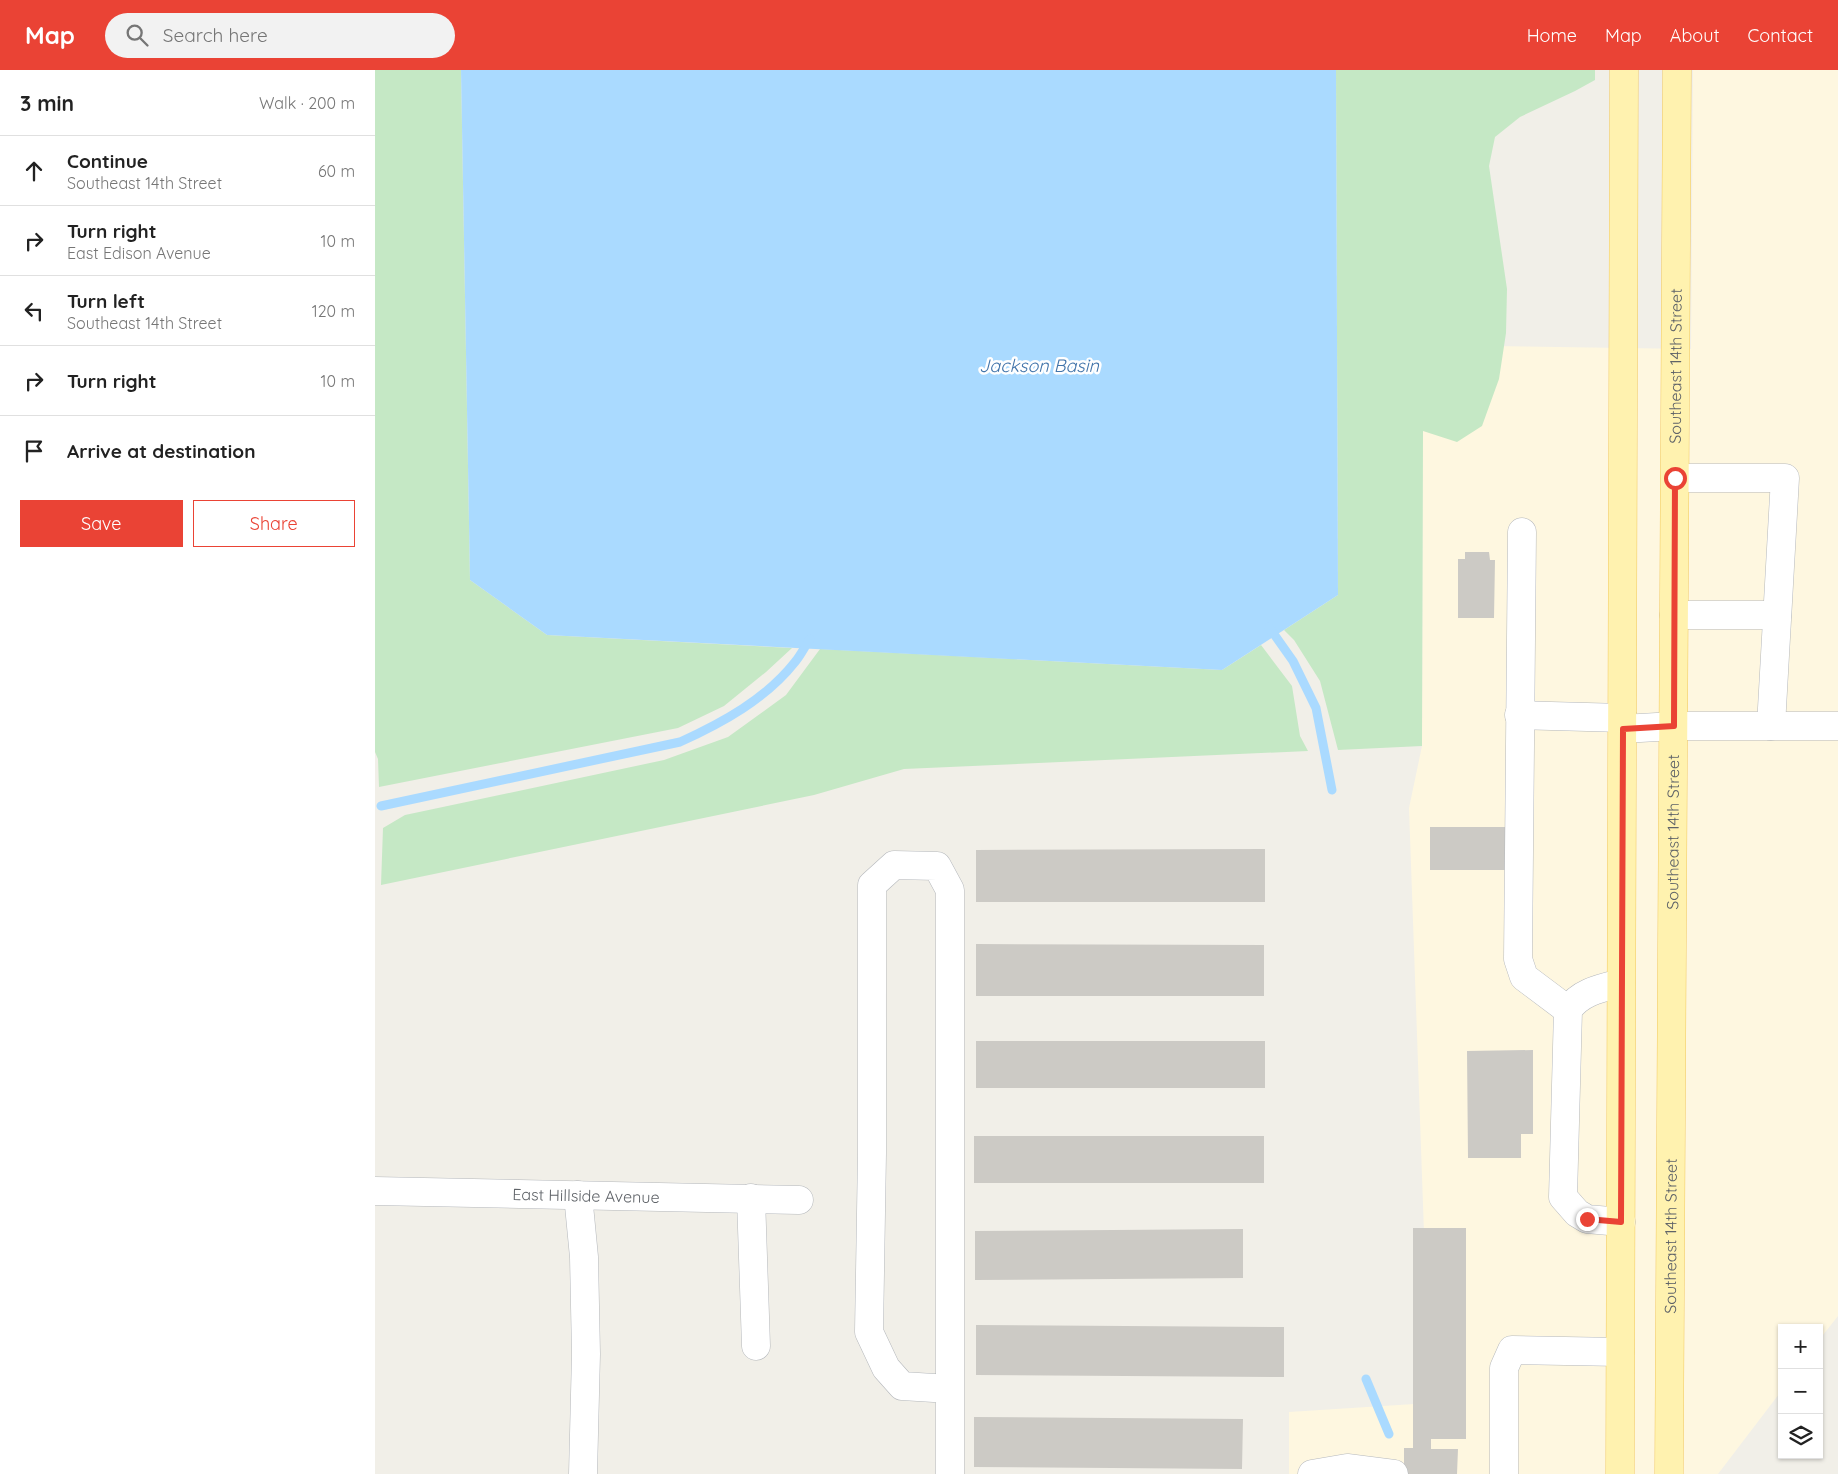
<!DOCTYPE html>
<meta charset="utf-8">
<style>
:root{--surface:#fff;--page:#f2f2f2;--text:#222;--muted:#767676;--line:#e0e0e0;--accent:#ea4335}
body{margin:0;font-family:Quicksand,sans-serif;background:var(--page);color:var(--text)}
.controls{position:absolute;right:15px;bottom:15px;display:grid;overflow:hidden;border-radius:0px;box-shadow:0 1px 4px #0004}
.controls button{width:45px;height:45px;display:grid;place-items:center;padding:0;border:0;border-bottom:1px solid var(--line);background:var(--surface);color:var(--text);font:25px sans-serif}
.stop{position:absolute;width:15px;height:15px;margin:-11px;border:4px solid #ea4335;border-radius:50%;background:#fff}
.stop.end{background:#ea4335;border-color:#fff;box-shadow:0 1px 5px #0008}
.list{margin:0;padding:0;list-style:none}
h2{display:flex;justify-content:space-between;align-items:center;height:65px;margin:0;padding:0 20px;font-size:21px}
h2 small{font-size:16px;font-weight:400;color:var(--muted)}
.list li{display:grid;grid-template-columns:32px 1fr auto;gap:15px;align-items:center;box-sizing:border-box;height:70px;padding:0 20px;border-top:1px solid var(--line)}
.list b{display:block;font-size:19px;white-space:nowrap}
.list p{margin:0;font-size:16px;white-space:nowrap;color:var(--muted)}
.list em{font-size:16px;font-style:normal;color:var(--muted)}
.actions{display:flex;gap:10px;padding:15px 20px}
.actions a{flex:1;padding:11px 0;border:1px solid var(--accent);border-radius:0px;text-align:center;font-size:18px;color:var(--accent)}
.actions .main{background:var(--accent);color:#fff}
.icon{flex:none;width:28px;height:28px;fill:none;stroke:currentColor;stroke-width:2;stroke-linecap:round;stroke-linejoin:round}
.map{position:relative;flex:none;width:1463px;height:1404px;overflow:hidden}
header{display:flex;align-items:center;gap:30px;box-sizing:border-box;height:70px;padding:0 25px;background:var(--accent);color:#fff}
header strong{font-size:24px}
nav{display:flex;gap:28px;margin-inline-start:auto;font-size:18px}
.search{width:350px;height:45px;background:var(--page);display:flex;align-items:center;gap:12px;box-sizing:border-box;padding:0 18px;border-radius:28px;color:var(--muted);font-size:19px}
main{display:flex}
aside{flex:1;background:var(--surface)}
.map>svg:first-child{display:block}
</style>
<header>
<strong>Map</strong>
<div class="search"><svg class="icon" aria-label="search" viewBox="0 0 24 24"><circle cx="10" cy="10" r="6"/><path d="M15 15l6 6"/></svg>Search here</div>
<nav><a>Home</a><a>Map</a><a>About</a><a>Contact</a></nav>
</header>
<main>
<aside>
<h2>3 min<small>Walk · 200 m</small></h2>
<ul class="list">
<li><svg class="icon" aria-label="ahead" viewBox="0 0 24 24"><path d="M12 20V5M6 11l6-6 6 6"/></svg><div><b>Continue</b><p>Southeast 14th Street</p></div><em>60 m</em></li>
<li><svg class="icon" aria-label="right" viewBox="0 0 24 24"><path d="M7 20v-9h11M14 6l5 5-5 5"/></svg><div><b>Turn right</b><p>East Edison Avenue</p></div><em>10 m</em></li>
<li><svg class="icon" aria-label="left" viewBox="0 0 24 24"><path d="M17 20v-9H6M10 6l-5 5 5 5"/></svg><div><b>Turn left</b><p>Southeast 14th Street</p></div><em>120 m</em></li>
<li><svg class="icon" aria-label="right" viewBox="0 0 24 24"><path d="M7 20v-9h11M14 6l5 5-5 5"/></svg><div><b>Turn right</b></div><em>10 m</em></li>
<li><svg class="icon" aria-label="arrive" viewBox="0 0 24 24"><path d="M6 21V4h12l-3 4 3 4H6"/></svg><div><b>Arrive at destination</b></div></li>
</ul>
<div class="actions"><a class="main">Save</a><a>Share</a></div>
</aside>
<div class="map">
<svg width="1463" height="1404" viewBox="0 0 1463 1404">
<rect width="100%" height="100%" fill="#f1efe8"/>
<path fill="#fef7e0" d="M 1318,0 L 1463,0 L 1463,1246 L 1444,1270 L 1444,1258 L 1407,1258 L 1407,1320 L 1343,1404 L 914,1404 L 914,1342 L 1055,1333 L 1034,738 L 1047,676 L 1048,275 L 1316,279 Z"/>
<path fill="#c5e8c5" d="M 0,0 L 86,0 L 95,510 L 172,565 L 417,578 L 391,602 L 349,636 L 303,658 L 4,717 L 3,689 L 0,682 Z
M 961,0 L 1220,0 L 1220,10 L 1200,21 L 1145,47 L 1120,67 L 1114,96 L 1132,219 L 1131,263 L 1124,309 L 1107,356 L 1082,372 L 1048,361 L 1047,676 L 963,680 L 945,611 L 919,570 L 909,560 L 963,525 Z
M 886,575 L 917,616 L 925,666 L 933,681 L 529,699 L 439,725 L 6,815 L 8,758 L 30,745 L 289,690 L 353,667 L 411,625 L 445,579 L 847,600 Z"/>
<path fill="#aadaff" d="M 86,0 L 961,0 L 963,525 L 847,600 L 172,565 L 95,510 Z"/>
<g fill="none" stroke-linecap="round" stroke-linejoin="round">
<path stroke="#aadaff" stroke-width="9" d="M 894,557 L 918,591 L 941,638 L 957,720
M 6,736 L 305,672 C 347,653 391,629 420,592 C 426,585 430,576 435,569
M 991,1309 L 1014,1364"/>
</g>
<path fill="#cccac5" d="M 1090,482 L 1114,482 L 1115,490 L 1120,490 L 1119,548 L 1083,548 L 1083,489 L 1090,489 Z
M 1055,757 L 1133,757 L 1132,800 L 1055,800 Z
M 890,779 L 890,832 L 601,832 L 601,780 Z
M 601,874 L 889,875 L 889,926 L 601,926 Z
M 601,971 L 890,971 L 890,1018 L 601,1018 Z
M 1158,980 L 1158,1064 L 1146,1064 L 1146,1088 L 1093,1088 L 1092,981 Z
M 599,1066 L 889,1066 L 889,1113 L 599,1113 Z
M 1038,1158 L 1091,1158 L 1091,1369 L 1056,1369 L 1056,1379 L 1083,1379 L 1082,1404 L 1029,1404 L 1029,1378 L 1038,1378 Z
M 868,1159 L 868,1208 L 600,1210 L 600,1161 Z
M 601,1255 L 909,1257 L 909,1307 L 601,1305 Z
M 599,1347 L 868,1349 L 867,1399 L 599,1397 Z"/>
<g fill="none" stroke-linecap="round" stroke-linejoin="round">
<g stroke="#b5b8bc" stroke-width="29">
<g id="minor">
<path d="M 1300,408 L 1410,408 L 1396,656"/>
<path d="M 1147,462 L 1143,889 L 1149,907 L 1193,940"/>
<path d="M 1299,545 L 1402,545"/>
<path d="M 1144,645 L 1248,648"/>
<path d="M 1248,659 L 1299,656 L 1463,656"/>
<path id="s1" d="M 0,1121 L 424,1130"/>
<path d="M 203,1125 L 209,1187 L 211,1284 L 208,1404"/>
<path d="M 376,1128 L 381,1276"/>
<path d="M 1246,1152 L 1212,1149 L 1202,1143 L 1188,1127 L 1193,940 C 1205,922 1226,918 1246,913"/>
<path d="M 575,1319 L 527,1316 L 511,1298 L 494,1262 L 497,1083 L 497,815 L 519,795 L 562,796 L 575,820 L 575,1404"/>
<path d="M 937,1404 L 972,1398 L 1019,1404"/>
<path d="M 1129,1404 L 1129,1298 L 1137,1280 L 1245,1282"/>
</g>
</g>
<g stroke="#f2c960" stroke-width="29">
<g id="major">
<path d="M 1245,1404 L 1249,0"/>
<path id="s2" d="M 1294,1404 L 1302,0"/>
</g>
</g>
<use href="#minor" stroke="#fff" stroke-width="28"/>
<use href="#major" stroke="#fff2af" stroke-width="28"/>
</g>
<g fill="none" stroke-linecap="round" stroke-linejoin="round">
<path stroke="#ea4335" stroke-width="6" d="M 1212,1149 L 1246,1152 L 1248,659 L 1299,656 L 1300,408"/>
</g>
<g text-anchor="middle" dominant-baseline="central" stroke-width="5" stroke-linejoin="round" paint-order="stroke">
<g font-size="16" fill="#5f6368" stroke="#fff">
<text stroke="none"><textPath href="#s2" startOffset="1108">Southeast 14th Street</textPath></text>
<text stroke="none"><textPath href="#s2" startOffset="642">Southeast 14th Street</textPath></text>
<text stroke="none"><textPath href="#s1" startOffset="211">East Hillside Avenue</textPath></text>
<text stroke="none"><textPath href="#s2" startOffset="238">Southeast 14th Street</textPath></text>
</g>
<g font-size="18" font-style="italic" fill="#4174aa" stroke="#fff">
<text x="664" y="295">Jackson Basin</text>
</g>
</g>
</svg>
<div class="controls">
<button>+</button>
<button>−</button>
<button><svg class="icon" aria-label="layers" viewBox="0 0 24 24"><path d="M12 4l9 5-9 5-9-5zM3 14l9 5 9-5"/></svg></button>
</div>
<div class="stop" style="left:1300px;top:408px"></div>
<div class="stop end" style="left:1212px;top:1149px"></div>
</div>
</main>
